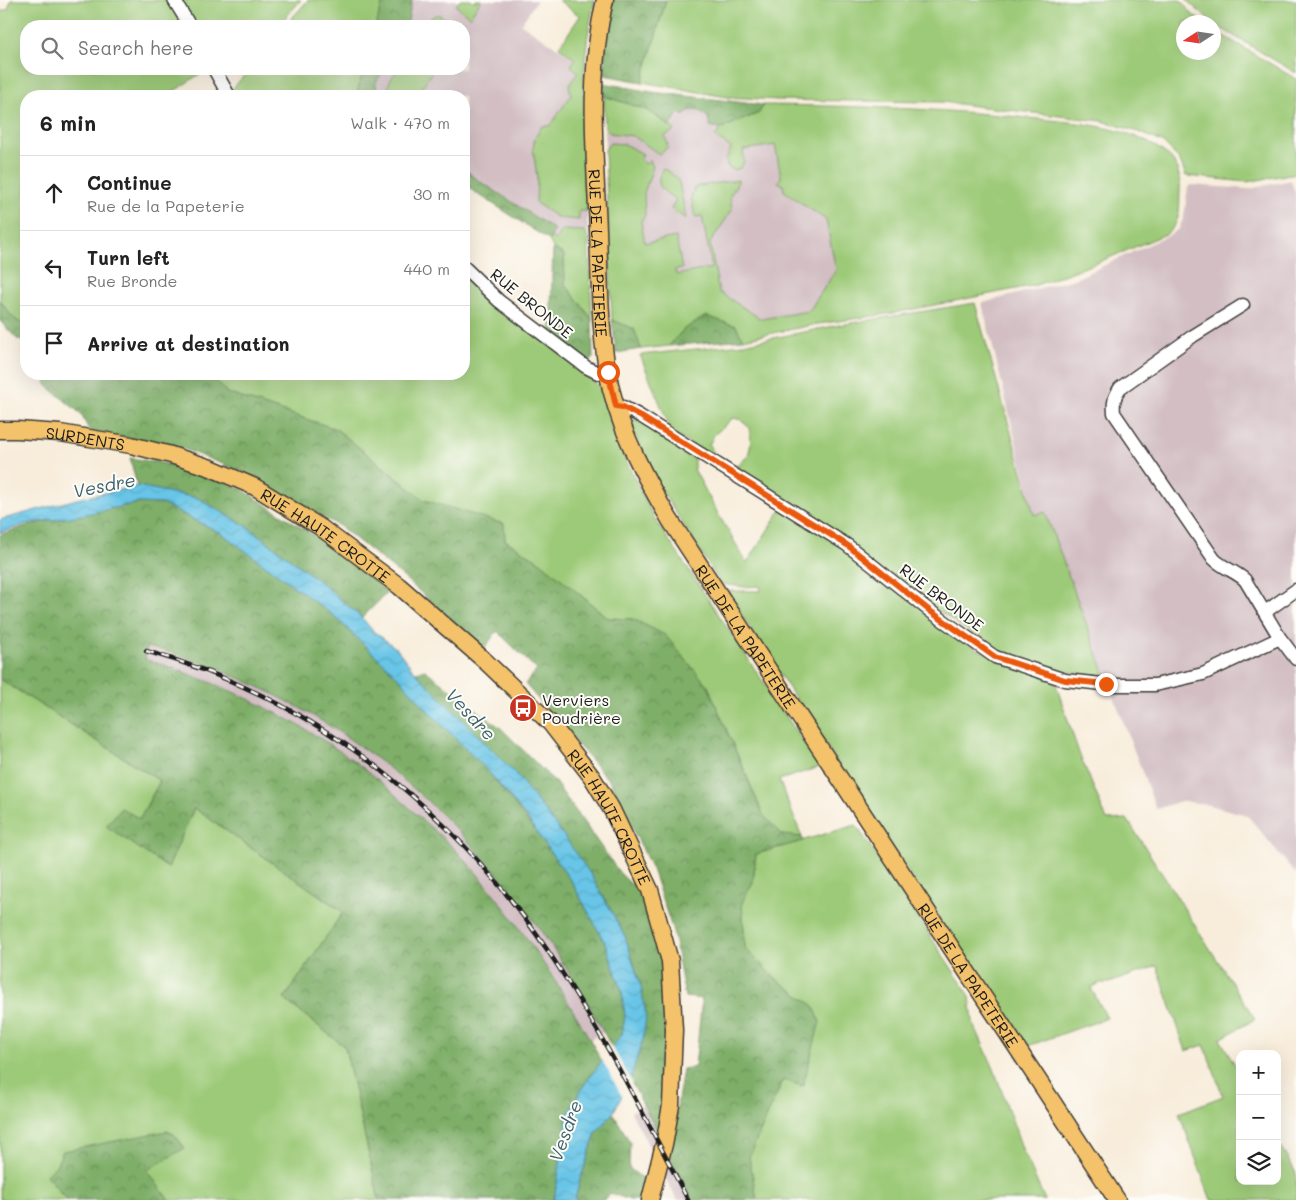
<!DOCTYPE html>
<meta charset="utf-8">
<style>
:root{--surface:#fff;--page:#f2f2f2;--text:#222;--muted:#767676;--line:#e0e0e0}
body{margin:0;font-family:Mali,sans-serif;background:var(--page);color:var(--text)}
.controls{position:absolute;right:15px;bottom:15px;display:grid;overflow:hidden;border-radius:10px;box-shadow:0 5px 20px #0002}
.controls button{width:45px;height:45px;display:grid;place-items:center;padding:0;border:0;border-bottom:1px solid var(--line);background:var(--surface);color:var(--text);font:25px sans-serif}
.compass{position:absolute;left:1176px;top:15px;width:45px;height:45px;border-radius:50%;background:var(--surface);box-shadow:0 5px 20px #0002;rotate:258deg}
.stop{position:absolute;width:15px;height:15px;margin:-11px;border:4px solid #ea580c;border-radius:50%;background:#fff}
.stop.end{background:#ea580c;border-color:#fff;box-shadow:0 1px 5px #0008}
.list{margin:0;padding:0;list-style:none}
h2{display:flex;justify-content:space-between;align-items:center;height:65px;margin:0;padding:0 20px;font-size:21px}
h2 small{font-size:16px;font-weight:400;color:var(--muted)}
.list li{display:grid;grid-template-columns:32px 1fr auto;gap:15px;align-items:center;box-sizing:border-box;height:75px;padding:0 20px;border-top:1px solid var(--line)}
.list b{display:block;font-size:19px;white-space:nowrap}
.list p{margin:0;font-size:16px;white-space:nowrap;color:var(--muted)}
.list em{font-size:16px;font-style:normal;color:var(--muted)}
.icon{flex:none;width:28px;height:28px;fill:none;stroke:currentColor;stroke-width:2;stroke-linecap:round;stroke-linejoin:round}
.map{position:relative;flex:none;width:1296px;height:1200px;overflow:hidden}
.search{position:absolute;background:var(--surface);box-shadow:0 5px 20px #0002;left:20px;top:20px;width:450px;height:55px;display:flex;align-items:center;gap:12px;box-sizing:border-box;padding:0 18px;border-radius:20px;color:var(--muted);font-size:19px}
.panel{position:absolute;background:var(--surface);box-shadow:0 5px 20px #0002;left:20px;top:90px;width:450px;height:290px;border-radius:20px}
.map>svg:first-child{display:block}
</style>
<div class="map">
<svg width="1296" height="1200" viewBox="0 0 1296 1200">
<defs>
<pattern id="forest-crowns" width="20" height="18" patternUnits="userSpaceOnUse" patternTransform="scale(1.25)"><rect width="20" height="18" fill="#7eae68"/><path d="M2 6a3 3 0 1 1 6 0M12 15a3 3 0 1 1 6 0" fill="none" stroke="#668d55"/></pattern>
<pattern id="water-waves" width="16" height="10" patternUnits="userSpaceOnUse" patternTransform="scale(1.25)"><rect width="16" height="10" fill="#68c5e7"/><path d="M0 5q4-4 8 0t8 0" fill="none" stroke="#5aa9c6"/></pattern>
</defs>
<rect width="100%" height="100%" fill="#fdfcf7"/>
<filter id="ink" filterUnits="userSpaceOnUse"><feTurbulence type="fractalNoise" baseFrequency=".02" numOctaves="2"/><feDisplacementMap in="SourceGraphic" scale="10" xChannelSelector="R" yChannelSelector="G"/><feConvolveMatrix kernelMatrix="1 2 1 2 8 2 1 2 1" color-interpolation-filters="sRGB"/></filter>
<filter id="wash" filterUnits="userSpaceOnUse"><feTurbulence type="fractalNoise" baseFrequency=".0096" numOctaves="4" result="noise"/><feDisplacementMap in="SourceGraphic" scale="20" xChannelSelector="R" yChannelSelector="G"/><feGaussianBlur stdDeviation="1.12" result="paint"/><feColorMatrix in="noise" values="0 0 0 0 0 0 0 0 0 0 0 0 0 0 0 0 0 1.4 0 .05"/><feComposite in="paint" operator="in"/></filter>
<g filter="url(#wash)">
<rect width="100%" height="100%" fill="#f8eddb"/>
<path fill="#d2bec3" d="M 412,0 L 537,0 L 521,24 L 576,60 L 578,71 L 569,86 L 571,95 L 533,148 L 537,178 L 536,203 L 579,220 L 578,211 L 587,211 L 588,237 L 584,231 L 562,230 L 556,240 L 551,237 L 554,230 L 471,176 L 464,167 L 464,96 L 377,96 L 376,82 L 385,69 L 464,69 L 464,26 L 407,26 Z
M 697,109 L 708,117 L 710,126 L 720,129 L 715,137 L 735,151 L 775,144 L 784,191 L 826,220 L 836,270 L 809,311 L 761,319 L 719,292 L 710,243 L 732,210 L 730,195 L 738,182 L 699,186 L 695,217 L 702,215 L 712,268 L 676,275 L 675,270 L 682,268 L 676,238 L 645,244 L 640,221 L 645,210 L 644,193 L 653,168 L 639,159 L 642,155 L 606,148 L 605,150 L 605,127 L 610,133 L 633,136 L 659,154 L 665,136 L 675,129 L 670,126 L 679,112 Z
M 1291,180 L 1296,195 L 1296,874 L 1247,815 L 1205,804 L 1189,802 L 1178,802 L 1156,809 L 1045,513 L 1034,515 L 982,303 L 1075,279 L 1169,235 L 1179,229 L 1184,216 L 1188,187 L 1192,185 L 1249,189 Z
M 147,647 L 221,671 L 271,692 L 319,719 L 364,749 L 407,784 L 447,820 L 485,858 L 519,901 L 551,945 L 581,990 L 604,1032 L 590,1039 L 567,1000 L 216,684 L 144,658 Z
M 644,1105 L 669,1156 L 692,1200 L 677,1200 L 631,1112 Z"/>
<path fill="#9dca78" stroke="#5c734a" d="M 11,0 L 171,0 L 187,26 L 26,26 L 26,69 L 207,69 L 167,96 L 26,96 L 26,324 C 14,323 7,310 0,300 L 0,12 L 8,9 Z
M 178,0 L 301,0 L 278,26 L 194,26 Z
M 308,0 L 383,0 L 376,26 L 285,26 Z
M 460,0 L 472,0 L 475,2 L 476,0 L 481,0 L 470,17 L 456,6 Z
M 558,0 L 595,0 C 577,68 585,141 587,211 L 579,211 L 579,220 L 558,218 L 536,203 L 537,178 L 533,148 L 535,138 L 542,126 L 550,126 L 571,95 L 569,86 L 578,72 L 571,66 L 575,59 L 559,47 L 580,16 Z
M 666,0 L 1180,0 L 1193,15 L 1203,22 L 1184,22 L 1184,52 L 1214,52 L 1214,30 L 1296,79 L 1296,173 L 1247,182 L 1186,176 L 1179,159 L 1162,142 L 1136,131 L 1102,121 L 942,102 L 778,100 L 727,97 L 642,82 Z
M 1186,0 L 1296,0 L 1296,73 L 1214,24 Z
M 436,15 L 440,15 L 456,26 L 426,26 L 432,17 Z
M 249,69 L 364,69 L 356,96 L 236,96 L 231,91 Z
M 398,69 L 434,69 L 416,96 L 392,96 C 383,86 392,78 398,69 Z
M 604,96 L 647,110 L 675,130 L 665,136 L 668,147 L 659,154 L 633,136 L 610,133 L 605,127 Z
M 763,105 C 851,106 939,108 1027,118 C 1071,122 1129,125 1165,153 C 1177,162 1181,176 1180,190 C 1179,207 1182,223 1166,234 L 1099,262 L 1036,285 L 894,313 L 818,324 L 743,339 L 736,326 L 684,329 L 669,346 L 641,349 L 634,329 L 612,320 L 605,150 L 610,143 L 624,144 L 643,154 L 640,159 L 646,164 L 650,160 L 653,167 L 644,193 L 645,215 L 641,221 L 645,243 L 676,237 L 682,269 L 675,270 L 676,275 L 712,268 L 702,216 L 695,217 L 691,197 L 694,188 L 699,186 L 738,180 L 738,182 L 730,196 L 732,210 L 710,243 L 719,292 L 761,319 L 809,311 L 836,270 L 826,220 L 784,191 L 783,185 L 778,182 L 781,177 L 775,145 L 743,150 L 744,162 L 741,168 L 734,170 L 727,166 L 726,159 L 731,148 L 715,137 L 720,129 L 759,113 Z
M 663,168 L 676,177 L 679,182 L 686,218 L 684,218 L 671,209 L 676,200 C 662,190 653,186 663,168 Z
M 562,230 L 584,231 L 588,237 L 592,319 L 565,284 L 564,255 L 553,248 L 549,240 L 551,237 L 556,240 Z
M 464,274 L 562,354 L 600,387 L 618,444 L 654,518 L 820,767 L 779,780 L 802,837 L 783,835 L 763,815 L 739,757 L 633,619 L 608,618 L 539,561 L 505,540 L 503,524 L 424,500 L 336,429 L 227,393 L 210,374 L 464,374 Z
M 975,303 L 1034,515 L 1045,512 L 1106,677 L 1036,668 L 1000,653 L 734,469 L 748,456 L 751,443 L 749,428 L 742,420 L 733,418 L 714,435 L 709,445 L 715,454 L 713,458 L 672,433 L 640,355 L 743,344 L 839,325 Z
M 634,418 L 694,453 L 694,469 L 717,512 L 747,563 L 783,506 L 863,561 L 977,649 L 1054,679 L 1079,753 L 1107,820 L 1127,819 L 1255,1019 L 1220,1039 L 1240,1073 L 1240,1181 L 1277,1181 L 1277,1140 L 1296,1173 L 1296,1200 L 1211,1200 L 1179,1113 L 1223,1096 L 1204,1045 L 1186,1051 L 1157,966 L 1109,983 L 1100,983 L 1091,988 L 1107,1018 L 1028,1046 L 1021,1046 L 726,591 L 761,591 L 760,586 L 744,587 L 721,584 L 657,483 L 630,425 Z
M 0,679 L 160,781 L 139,819 L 107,826 L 168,868 L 194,808 L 343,912 L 284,999 L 345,1047 L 379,1200 L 166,1200 L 167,1199 L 147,1169 L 63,1151 L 56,1166 L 47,1176 L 67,1200 L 0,1200 Z
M 856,825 L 970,996 L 973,1022 L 994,1069 L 1023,1151 L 1045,1200 L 757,1200 L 749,1157 L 783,1080 L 803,1086 L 814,1006 L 776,979 L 745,948 L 742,902 L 753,882 L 756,854 Z"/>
<path fill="url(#forest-crowns)" stroke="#4d6542" d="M 383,0 L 412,0 L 407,26 L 376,26 Z
M 611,0 L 666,0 L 642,82 L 604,75 L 606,21 Z
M 364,69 L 385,69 L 376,82 L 377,96 L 356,96 Z
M 603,83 L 652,92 L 763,105 L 759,113 L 720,129 L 710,126 L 708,117 L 697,109 L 688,111 L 684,116 L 679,112 L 670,126 L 647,110 L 604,96 Z
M 464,167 L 472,176 L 555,230 L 549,240 L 464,185 Z
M 553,248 L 564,255 L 565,284 L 592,319 L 593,359 L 581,361 L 550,336 Z
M 0,300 C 7,310 14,323 26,324 L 26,340 L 17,339 L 0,321 Z
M 706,316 L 736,326 L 743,339 L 669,346 L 684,329 Z
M 612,320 L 634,329 L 641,349 L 616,353 Z
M 47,374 L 210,374 L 227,393 L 336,429 L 424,500 L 504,524 L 505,540 L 542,563 L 608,618 L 633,619 L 665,635 L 708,686 L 763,815 L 783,835 L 802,837 L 803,841 L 756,854 L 753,882 L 742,902 L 745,948 L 776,979 L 814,1006 L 820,1022 L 803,1086 L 783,1080 L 749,1157 L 757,1200 L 692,1200 L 669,1156 L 683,1069 L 695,1067 L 702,999 L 685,997 L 673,931 L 652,869 L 611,783 L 525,684 L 537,670 L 497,631 L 484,649 L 400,574 L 341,527 L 243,472 L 179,447 L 90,432 L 81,414 L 46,385 Z
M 130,458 L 194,468 L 243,490 L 332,547 L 388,592 L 362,618 L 318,580 L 248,527 L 198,498 L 137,486 Z
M 138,503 L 162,504 L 221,533 L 297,587 L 333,615 L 399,678 L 430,713 L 487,770 L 549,848 L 573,884 L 606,945 L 622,991 L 625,1016 L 622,1034 L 612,1048 C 529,888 405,748 236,677 C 208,665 177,653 147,647 L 145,659 C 219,682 290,715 354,761 C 376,777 397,796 417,815 C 436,832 457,850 474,870 C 524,928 565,994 602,1061 L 584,1085 L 568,1114 L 554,1200 L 379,1200 L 345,1047 L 284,999 L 343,912 L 194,808 L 168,868 L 106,826 L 121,808 L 140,819 L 160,781 L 0,679 L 0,535 L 29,525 Z
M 425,670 L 502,729 L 555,782 L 619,872 L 631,884 L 640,883 L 662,964 L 666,1016 L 666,1061 L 660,1136 L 630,1080 L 643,1040 L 641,987 L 625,936 L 591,875 L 415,672 Z
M 613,1113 L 630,1142 L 629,1168 L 648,1183 L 641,1200 L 630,1200 L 610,1193 L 605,1200 L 575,1200 L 579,1183 L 596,1133 Z
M 167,1131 L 174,1134 L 185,1148 L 147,1170 L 168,1199 L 166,1200 L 67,1200 L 46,1175 L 56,1166 L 63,1151 Z"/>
<path fill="url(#water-waves)" stroke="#427082" d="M 137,486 L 198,498 L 248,527 L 318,580 L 362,618 L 373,631 L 396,648 L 415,672 L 516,774 L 564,836 L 591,875 L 625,936 L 641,987 L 646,1016 L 643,1040 L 630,1080 L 613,1113 L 596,1133 L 579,1183 L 575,1200 L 554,1200 L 568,1114 L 584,1085 L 622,1034 L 625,1016 L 622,991 L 606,945 L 573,884 L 526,817 L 487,770 L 430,713 L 399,678 L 333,615 L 221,533 L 162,504 L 138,503 L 77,516 L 26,524 L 0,533 L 0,520 L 77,499 Z"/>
<path fill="#f8eddb" d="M 611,1045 L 632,1082 L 623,1098 L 601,1058 Z"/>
</g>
<g filter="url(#ink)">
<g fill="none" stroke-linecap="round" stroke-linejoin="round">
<g stroke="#3d3b39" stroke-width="15">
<path id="minor" d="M 174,0 L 190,26
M 214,69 L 229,96
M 464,267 L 499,301 L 586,367 L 598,373 L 608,372
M 1243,305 L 1193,336 L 1120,388 C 1114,397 1113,403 1114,413 L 1214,559 C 1223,568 1235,571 1245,580 L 1280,638 L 1296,659
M 616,406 L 623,407 L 640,416 L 847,545 L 930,611 L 995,657 L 1065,680 L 1112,685 L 1155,685 L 1203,674 L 1280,638
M 1265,612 L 1296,590"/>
</g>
<g stroke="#3d3b39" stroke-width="19">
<g id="major">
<path id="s1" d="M 605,0 C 587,75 595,154 598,230 C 600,283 599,337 611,389 C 623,436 645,478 670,520 L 1117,1200"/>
<path id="s2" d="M 0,430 L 18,430 L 60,433 L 131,445 L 171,455 L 211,468 L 255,487 L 320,527 L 399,586 L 483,659 L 551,724 L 592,777 L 612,810 L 650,890 L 670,961 L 674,1030 L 671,1105 L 665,1140 L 650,1200"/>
</g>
</g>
<use href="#minor" stroke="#fff" stroke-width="12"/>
<use href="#major" stroke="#f4c26a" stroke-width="16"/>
<g stroke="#1c1c1c" stroke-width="4.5">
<path id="rail" d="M 146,651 C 313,698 449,805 546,948 C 600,1028 644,1115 688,1200"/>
</g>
<use href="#rail" stroke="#fdfcf7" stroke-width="2.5" stroke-dasharray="8" stroke-linecap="butt"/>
</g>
</g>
<g fill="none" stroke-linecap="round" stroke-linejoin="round" filter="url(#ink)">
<path stroke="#ea580c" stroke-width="6" d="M 608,372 L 616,406 L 623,407 L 640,416 L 847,545 L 930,611 L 995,657 L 1065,680 L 1106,684"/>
</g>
<defs>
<g id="bus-disc" transform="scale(1.4375)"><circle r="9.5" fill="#c8321e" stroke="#fdfcf7"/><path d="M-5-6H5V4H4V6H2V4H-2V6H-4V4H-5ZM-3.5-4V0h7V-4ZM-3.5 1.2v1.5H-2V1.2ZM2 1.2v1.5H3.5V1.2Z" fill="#fff"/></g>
</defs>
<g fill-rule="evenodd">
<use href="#bus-disc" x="523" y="708"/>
</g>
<g text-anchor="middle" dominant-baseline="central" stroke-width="4" stroke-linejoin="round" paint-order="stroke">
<g font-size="16" fill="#1c1c1c" stroke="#fdfcf7">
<text stroke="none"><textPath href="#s1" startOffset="254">RUE DE LA PAPETERIE</textPath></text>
<text transform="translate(532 303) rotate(39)">RUE BRONDE</text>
<text stroke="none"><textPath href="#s2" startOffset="86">SURDENTS</textPath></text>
<text stroke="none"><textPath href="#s2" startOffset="349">RUE HAUTE CROTTE</textPath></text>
<text transform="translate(942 597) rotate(37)">RUE BRONDE</text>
<text stroke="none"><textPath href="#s1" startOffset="674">RUE DE LA PAPETERIE</textPath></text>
<text stroke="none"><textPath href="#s2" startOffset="754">RUE HAUTE CROTTE</textPath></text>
<text stroke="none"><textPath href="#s1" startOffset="1079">RUE DE LA PAPETERIE</textPath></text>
</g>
<g font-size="16" fill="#1c1c1c" stroke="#fdfcf7" text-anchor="start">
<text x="542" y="699">Verviers<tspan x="542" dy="18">Poudrière</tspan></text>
</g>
<g font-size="18" font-style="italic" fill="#3a606d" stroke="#fdfcf7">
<text transform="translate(104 485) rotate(-11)">Vesdre</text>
<text transform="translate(471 714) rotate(47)">Vesdre</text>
<text transform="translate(565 1131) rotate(-70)">Vesdre</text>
</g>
</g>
</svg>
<div class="controls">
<button>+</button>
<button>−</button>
<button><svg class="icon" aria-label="layers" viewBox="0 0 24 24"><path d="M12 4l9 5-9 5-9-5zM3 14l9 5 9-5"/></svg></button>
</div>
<svg class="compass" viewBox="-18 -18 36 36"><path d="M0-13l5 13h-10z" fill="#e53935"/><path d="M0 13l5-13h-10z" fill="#767676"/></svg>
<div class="stop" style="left:608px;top:372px"></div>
<div class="stop end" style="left:1106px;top:684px"></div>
<div class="search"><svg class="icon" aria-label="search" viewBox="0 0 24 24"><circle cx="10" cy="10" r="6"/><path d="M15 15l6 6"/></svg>Search here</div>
<section class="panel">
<h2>6 min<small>Walk · 470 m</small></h2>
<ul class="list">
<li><svg class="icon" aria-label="ahead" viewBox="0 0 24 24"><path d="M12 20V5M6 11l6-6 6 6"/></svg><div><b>Continue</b><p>Rue de la Papeterie</p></div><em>30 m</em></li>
<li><svg class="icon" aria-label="left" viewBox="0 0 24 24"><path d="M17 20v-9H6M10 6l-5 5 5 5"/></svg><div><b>Turn left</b><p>Rue Bronde</p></div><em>440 m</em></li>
<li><svg class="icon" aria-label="arrive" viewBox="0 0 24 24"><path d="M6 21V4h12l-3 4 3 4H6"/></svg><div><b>Arrive at destination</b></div></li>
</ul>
</section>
</div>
